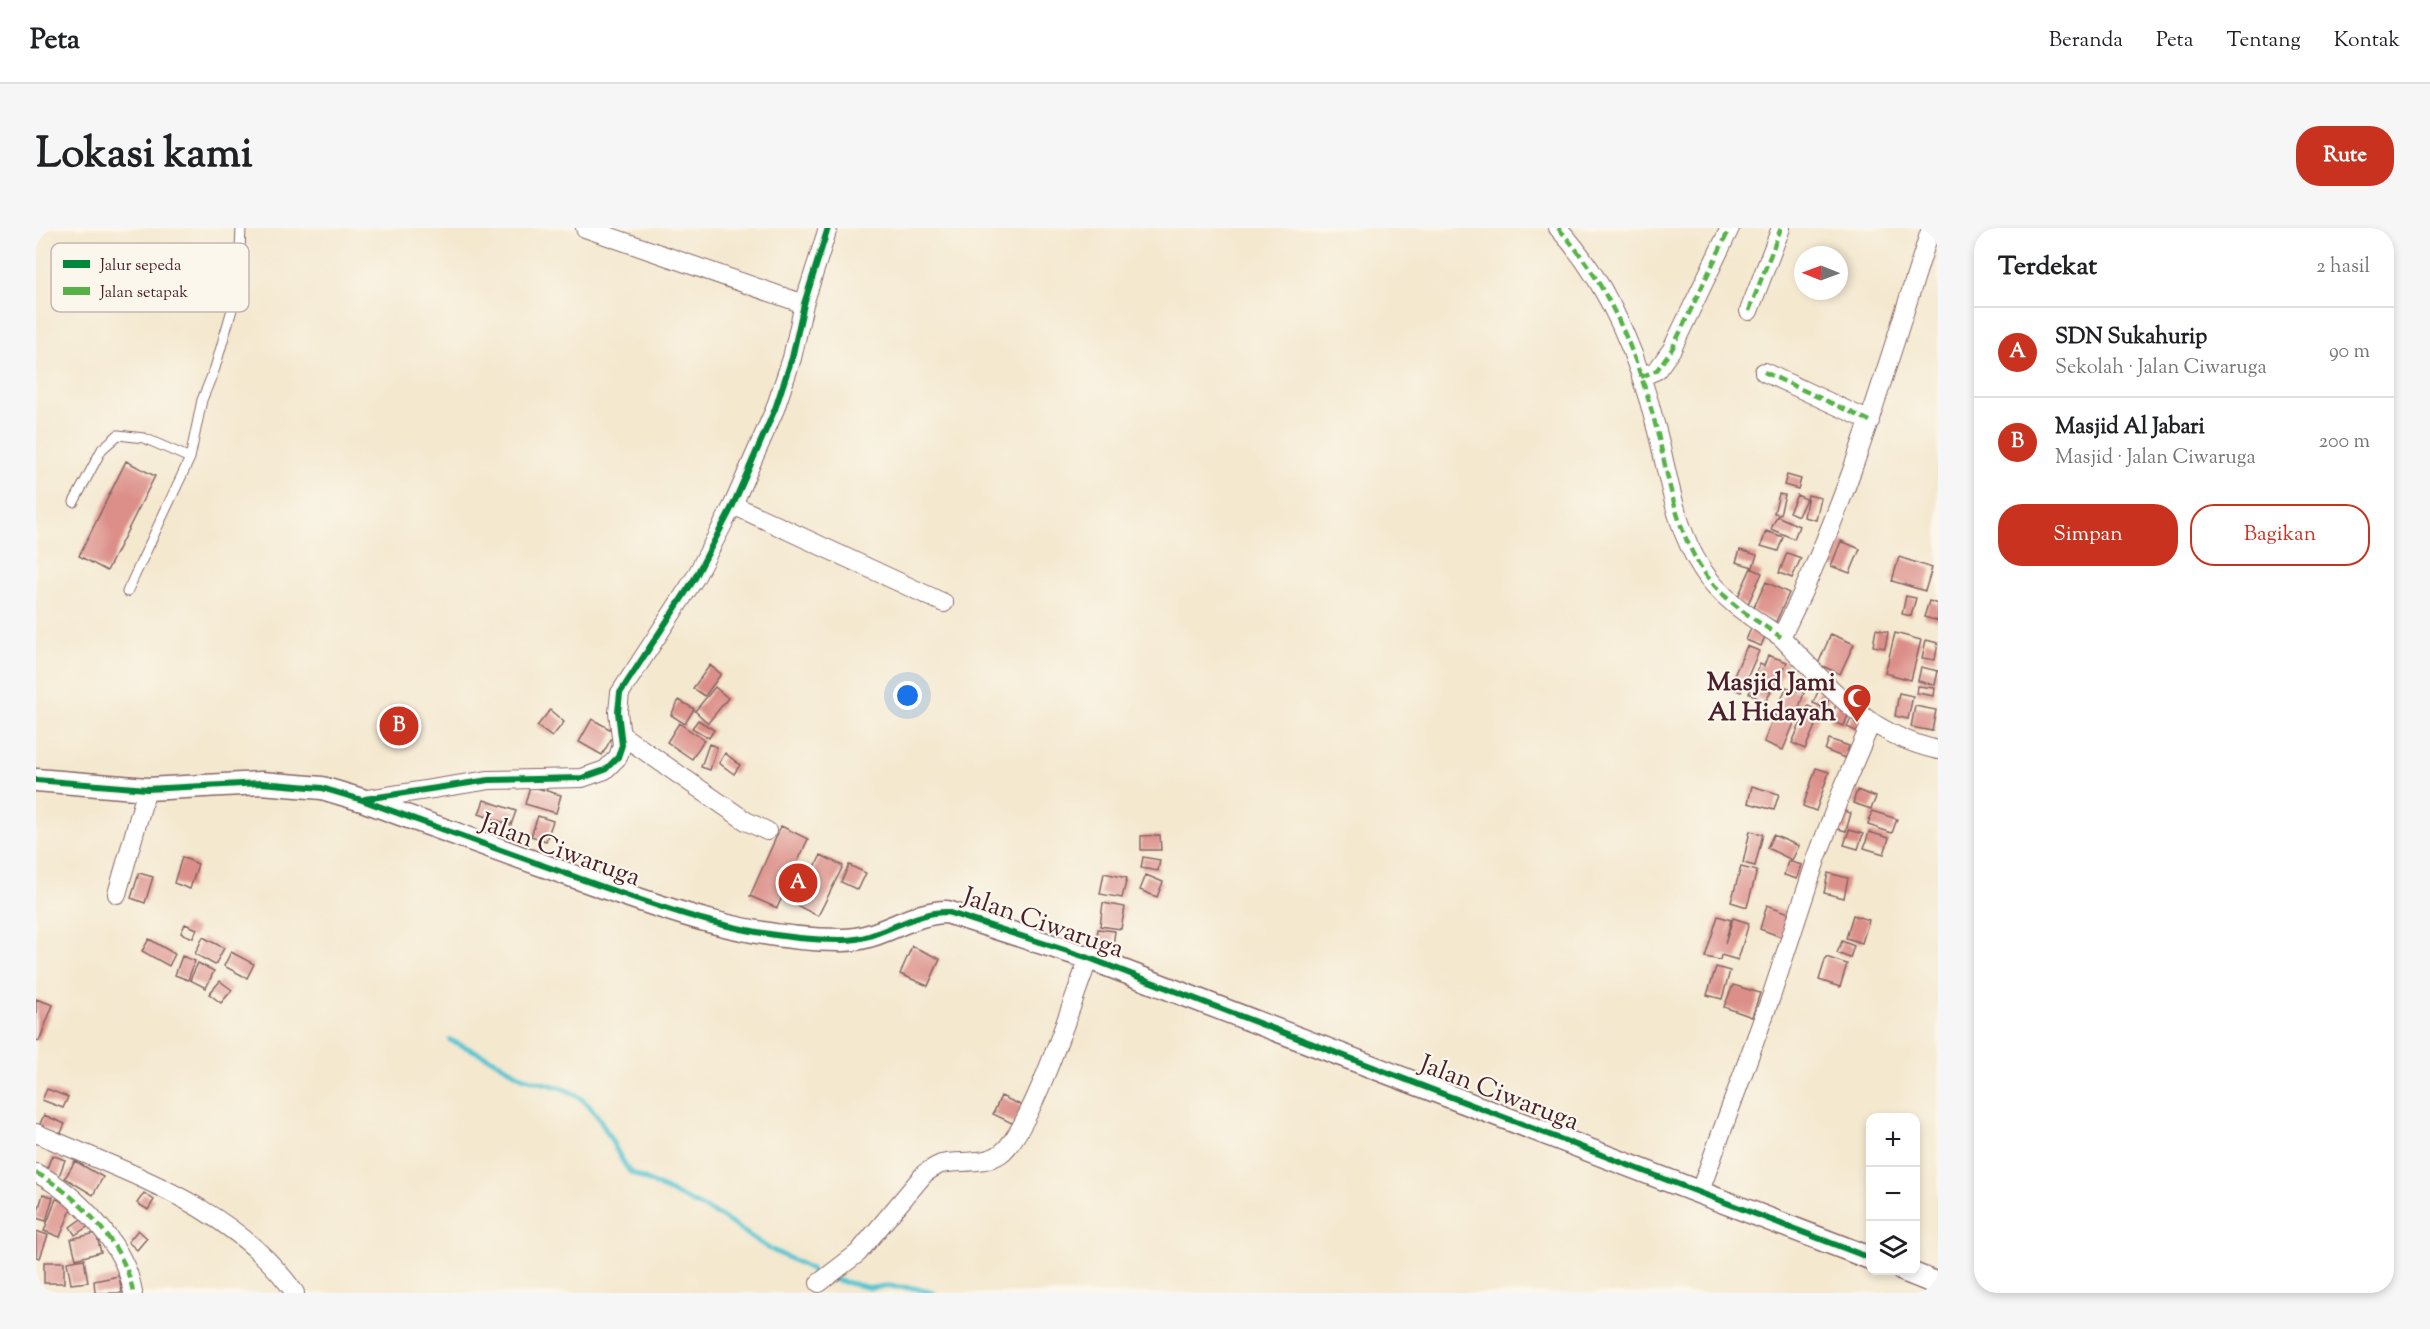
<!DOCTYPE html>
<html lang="id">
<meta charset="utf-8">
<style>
:root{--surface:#fff;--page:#f6f6f6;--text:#202124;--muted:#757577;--line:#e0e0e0;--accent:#c8321e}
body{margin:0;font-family:"Sorts Mill Goudy",serif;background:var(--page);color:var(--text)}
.controls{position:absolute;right:18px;bottom:18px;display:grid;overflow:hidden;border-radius:12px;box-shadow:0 3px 9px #0003}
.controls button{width:54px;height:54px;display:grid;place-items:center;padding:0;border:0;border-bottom:2px solid var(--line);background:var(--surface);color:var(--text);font:30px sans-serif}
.compass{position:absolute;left:1758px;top:18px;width:54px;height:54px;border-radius:50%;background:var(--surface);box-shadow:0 3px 9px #0003;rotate:271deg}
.you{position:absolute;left:872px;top:468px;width:21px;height:21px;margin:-15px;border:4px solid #fff;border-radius:50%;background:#1a73e8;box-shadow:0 0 0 9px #1a73e833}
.badge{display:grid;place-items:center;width:39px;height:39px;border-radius:50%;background:var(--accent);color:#fff;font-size:20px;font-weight:700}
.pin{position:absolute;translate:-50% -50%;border:3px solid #fff;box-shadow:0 2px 6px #0006}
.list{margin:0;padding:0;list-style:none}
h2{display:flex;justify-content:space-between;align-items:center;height:78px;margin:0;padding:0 24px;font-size:26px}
h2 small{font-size:20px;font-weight:400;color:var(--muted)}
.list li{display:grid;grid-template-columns:39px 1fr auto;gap:18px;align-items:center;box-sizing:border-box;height:90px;padding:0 24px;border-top:2px solid var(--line)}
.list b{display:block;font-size:22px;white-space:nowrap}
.list p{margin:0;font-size:20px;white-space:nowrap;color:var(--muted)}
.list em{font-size:20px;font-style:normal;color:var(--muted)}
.actions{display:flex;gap:12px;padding:18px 24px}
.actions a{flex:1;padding:14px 0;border:2px solid var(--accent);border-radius:24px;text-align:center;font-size:21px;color:var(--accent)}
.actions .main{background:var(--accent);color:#fff}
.icon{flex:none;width:33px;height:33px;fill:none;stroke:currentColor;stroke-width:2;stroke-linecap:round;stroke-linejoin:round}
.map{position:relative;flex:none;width:1902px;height:1065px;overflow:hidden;border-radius:24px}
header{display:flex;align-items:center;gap:36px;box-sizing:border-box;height:84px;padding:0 30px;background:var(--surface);border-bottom:2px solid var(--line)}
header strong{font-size:28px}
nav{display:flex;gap:33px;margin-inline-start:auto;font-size:21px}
.intro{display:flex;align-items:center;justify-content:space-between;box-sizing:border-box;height:144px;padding:0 36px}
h1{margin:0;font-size:42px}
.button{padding:15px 27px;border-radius:24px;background:var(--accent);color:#fff;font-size:21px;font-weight:700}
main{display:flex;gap:36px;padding:0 36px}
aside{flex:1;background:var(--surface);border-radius:24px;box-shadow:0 3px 9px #0003}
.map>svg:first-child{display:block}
</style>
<header>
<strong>Peta</strong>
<nav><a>Beranda</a><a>Peta</a><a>Tentang</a><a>Kontak</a></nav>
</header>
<div class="intro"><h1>Lokasi kami</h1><a class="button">Rute</a></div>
<main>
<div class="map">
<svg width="1902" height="1065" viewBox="0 0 1902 1065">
<rect width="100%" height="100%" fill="#fbf7ec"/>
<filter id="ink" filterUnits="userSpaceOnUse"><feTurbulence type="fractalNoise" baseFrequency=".0167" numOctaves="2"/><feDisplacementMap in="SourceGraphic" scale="12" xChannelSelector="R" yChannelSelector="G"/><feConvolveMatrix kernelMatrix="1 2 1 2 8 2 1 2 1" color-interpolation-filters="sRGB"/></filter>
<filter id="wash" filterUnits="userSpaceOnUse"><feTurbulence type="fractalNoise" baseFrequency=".008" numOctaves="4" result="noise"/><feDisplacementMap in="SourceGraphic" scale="24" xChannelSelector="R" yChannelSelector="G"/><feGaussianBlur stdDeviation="1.35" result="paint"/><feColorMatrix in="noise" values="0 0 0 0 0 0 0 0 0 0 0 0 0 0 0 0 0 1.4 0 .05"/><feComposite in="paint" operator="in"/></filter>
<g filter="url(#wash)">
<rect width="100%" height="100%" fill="#f4e8cf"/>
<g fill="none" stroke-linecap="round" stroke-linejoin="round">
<path stroke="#59c5d1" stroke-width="5" d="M 414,812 C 431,820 449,827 465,836 C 473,840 480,847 489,850 C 510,857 532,858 549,874 C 570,893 577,922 594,944 L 684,988 L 732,1020 L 775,1041 L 779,1048 L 783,1049
M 795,1051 L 835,1060 L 850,1058 L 878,1060 L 897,1065"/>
</g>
<g id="blocks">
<path fill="#dc8f89" d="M 90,233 L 119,248 L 71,343 L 43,328 Z
M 1751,247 L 1765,251 L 1762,261 L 1748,257 Z
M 1743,266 L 1749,267 L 1744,286 L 1738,285 Z
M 1761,267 L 1770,271 L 1762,288 L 1753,284 Z
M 1772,267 L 1785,270 L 1780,292 L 1768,289 Z
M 1741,288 L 1763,298 L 1758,311 L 1735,301 Z
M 1730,303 L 1747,309 L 1742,323 L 1725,318 Z
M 1805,313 L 1824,321 L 1814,345 L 1795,338 Z
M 1704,322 L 1721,327 L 1717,339 L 1700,334 Z
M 1751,325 L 1765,330 L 1756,350 L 1743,345 Z
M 1863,329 L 1896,340 L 1889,363 L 1856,353 Z
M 1715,340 L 1726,345 L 1711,378 L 1700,373 Z
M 1730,354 L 1753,365 L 1740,394 L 1716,383 Z
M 1870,368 L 1880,370 L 1875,388 L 1866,386 Z
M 1893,373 L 1902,376 L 1902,393 L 1888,389 Z
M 1716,398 L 1731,404 L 1725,418 L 1710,412 Z
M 1840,401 L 1852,404 L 1849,420 L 1837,418 Z
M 1859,405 L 1885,412 L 1875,452 L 1849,445 Z
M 1795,406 L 1818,416 L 1804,446 L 1782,436 Z
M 1890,412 L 1902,415 L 1899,432 L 1886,430 Z
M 1711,418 L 1723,423 L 1705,464 L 1693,459 Z
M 1732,427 L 1751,434 L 1740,460 L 1717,451 L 1724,436 L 1728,438 Z
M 674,437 L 685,446 L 669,468 L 657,460 Z
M 1885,439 L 1902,443 L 1899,457 L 1882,453 Z
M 1718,455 L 1735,464 L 1729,474 L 1713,465 Z
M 1882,458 L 1899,460 L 1898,468 L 1881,465 Z
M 679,459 L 692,470 L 672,495 L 659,483 Z
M 1750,459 L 1768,465 L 1761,485 L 1743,479 Z
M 1784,459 L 1796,463 L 1789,480 L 1777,475 Z
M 1863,465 L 1877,468 L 1872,491 L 1859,488 Z
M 643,472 L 658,481 L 649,496 L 635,487 Z
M 1801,474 L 1815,479 L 1808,498 L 1794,493 Z
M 1772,478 L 1785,484 L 1769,521 L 1756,515 Z
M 1879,478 L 1900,482 L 1896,503 L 1875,499 Z
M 514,482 L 528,494 L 516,509 L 501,498 Z
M 1738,487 L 1758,495 L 1747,522 L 1728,514 Z
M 1817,487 L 1830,494 L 1824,505 L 1811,499 Z
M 556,491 L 579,504 L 566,527 L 543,514 Z
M 662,492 L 678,502 L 673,510 L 656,500 Z
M 643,495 L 668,512 L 656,531 L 631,514 Z
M 1793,511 L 1813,518 L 1809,530 L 1789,522 Z
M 673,516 L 681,519 L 674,542 L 665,539 Z
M 689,525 L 704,537 L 698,546 L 683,535 Z
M 1780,540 L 1793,544 L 1780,583 L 1767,578 Z
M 494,558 L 525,567 L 520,585 L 489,576 Z
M 1716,558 L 1743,566 L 1738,582 L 1712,575 Z
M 1821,562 L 1840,569 L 1835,581 L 1817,575 Z
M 448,572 L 480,583 L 475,597 L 443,586 Z
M 1803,582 L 1815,585 L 1810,603 L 1798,600 Z
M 1836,583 L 1861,591 L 1856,605 L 1832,597 Z
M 502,588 L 517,593 L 510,613 L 495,608 Z
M 745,598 L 772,611 L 741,680 L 714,668 Z
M 1813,602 L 1827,606 L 1822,621 L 1808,617 Z
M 1714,603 L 1727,606 L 1719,638 L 1707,635 Z
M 1833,604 L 1853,610 L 1848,626 L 1828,620 Z
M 1124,607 L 1125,622 L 1105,622 L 1105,608 Z
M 1737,607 L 1763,618 L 1756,632 L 1731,620 Z
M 785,627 L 807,638 L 782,688 L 760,677 Z
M 146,629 L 162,636 L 154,661 L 138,655 Z
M 1107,629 L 1124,632 L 1122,643 L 1105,640 Z
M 1752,633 L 1766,637 L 1761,651 L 1748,647 Z
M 813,637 L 830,645 L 822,662 L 805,654 Z
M 1705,639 L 1721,643 L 1711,679 L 1695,674 Z
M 103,645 L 117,649 L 109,675 L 95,670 Z
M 1068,645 L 1091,650 L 1086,670 L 1064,666 Z
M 1792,645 L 1812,650 L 1808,670 L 1788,665 Z
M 1110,647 L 1127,654 L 1121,669 L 1104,662 Z
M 1067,675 L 1089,679 L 1085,701 L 1064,698 Z
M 1731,677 L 1756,686 L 1748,710 L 1724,701 Z
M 1817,687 L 1833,692 L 1826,715 L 1810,710 Z
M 1682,688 L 1695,692 L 1689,716 L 1697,690 L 1713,695 L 1702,732 L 1685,727 L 1684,732 L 1669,729 Z
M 149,696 L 161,701 L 157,710 L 145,705 Z
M 1062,701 L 1079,703 L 1077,718 L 1060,715 Z
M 167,709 L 188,720 L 179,737 L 159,726 Z
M 113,711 L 139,726 L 133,738 L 106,723 Z
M 1806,713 L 1818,718 L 1814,730 L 1801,725 Z
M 876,718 L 904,731 L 892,758 L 864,746 Z
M 195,724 L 218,736 L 211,750 L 188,738 Z
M 146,728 L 159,733 L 152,752 L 139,747 Z
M 1790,729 L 1811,736 L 1804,759 L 1783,752 Z
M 162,735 L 178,743 L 170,760 L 154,752 Z
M 1680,739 L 1694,743 L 1686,771 L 1671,767 Z
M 184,753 L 196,762 L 185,775 L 173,766 Z
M 1697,757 L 1724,765 L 1716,789 L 1688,779 Z
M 0,771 L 17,777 L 3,813 L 0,812 Z
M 11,861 L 32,869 L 27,880 L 6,872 Z
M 965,868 L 987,878 L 978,896 L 957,886 Z
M 8,887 L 29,896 L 24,907 L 3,898 Z
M 16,927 L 29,932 L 23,948 L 10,943 Z
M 39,933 L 67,949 L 57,967 L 29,950 Z
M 108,965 L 118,972 L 112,982 L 101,975 Z
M 7,966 L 17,969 L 10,993 L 0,990 Z
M 20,971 L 37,977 L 24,1009 L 8,1003 Z
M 48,989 L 54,997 L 39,1007 L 34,999 Z
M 102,1002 L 111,1010 L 101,1022 L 92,1014 Z
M 0,1003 L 12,1007 L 4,1030 L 0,1029 Z
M 60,1005 L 65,1024 L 40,1031 L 35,1011 Z
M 48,1031 L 52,1054 L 35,1056 L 31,1034 Z
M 8,1034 L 28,1034 L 28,1055 L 8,1055 Z
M 83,1048 L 86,1065 L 59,1065 L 58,1053 Z"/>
</g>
</g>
<g filter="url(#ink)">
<use href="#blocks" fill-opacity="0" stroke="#866564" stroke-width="1.5"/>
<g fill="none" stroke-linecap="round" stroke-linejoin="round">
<g stroke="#866564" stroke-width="11">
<path id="service" d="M 38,274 L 66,221 L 82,207 L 108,210 L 154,230
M 91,364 L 154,230 L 166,172 L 179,140 L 199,71 L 203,46 L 205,0"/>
</g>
<g stroke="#866564" stroke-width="20">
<path id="minor" d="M 549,0 L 768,76
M 1522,0 C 1573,55 1603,131 1621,203 C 1633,250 1639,300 1666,341 C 1685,371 1716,390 1745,409
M 1895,0 C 1851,137 1811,280 1745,409 C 1795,460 1828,505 1902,522
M 1713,83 L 1745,0
M 1728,144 L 1834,193
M 1605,149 L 1621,142 L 1636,121 L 1694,0
M 697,277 L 908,375
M 587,508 L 710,593 L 731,603
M 326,572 L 453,552 L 546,550 L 569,542 L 582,529 L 586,517 L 582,484 L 584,465 L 659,350 L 697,277 L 739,181 L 756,130 L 768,76 L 792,0
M 81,666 L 111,561
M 0,905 C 93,946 198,978 259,1065
M 0,945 C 40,965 91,1019 97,1065
M 1664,963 L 1736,766 L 1781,629 L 1807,560 L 1835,495
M 783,1055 L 822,1025 L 889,945 C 894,942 900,938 905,936 C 924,932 948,937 964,926 C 995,905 1037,770 1053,730"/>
</g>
<g stroke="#866564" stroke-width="25">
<path id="tertiary" d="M 0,552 L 111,561 L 225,555 L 286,560 L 326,572 C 394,597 462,621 531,646 C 620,678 711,713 807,712 C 845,712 874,684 911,684 L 1053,730 L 1834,1030
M 1867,1042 L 1902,1056"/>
</g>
<use href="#service" stroke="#fff" stroke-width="9"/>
<use href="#minor" stroke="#fff" stroke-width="18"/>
<use href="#tertiary" stroke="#fff" stroke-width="22"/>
<path stroke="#57b146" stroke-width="4.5" stroke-dasharray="9 4.5" stroke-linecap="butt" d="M 1522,0 C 1573,55 1603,131 1621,203 C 1633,250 1639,300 1666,341 C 1685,371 1716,390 1745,409
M 1713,83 L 1745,0
M 1728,144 L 1834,193
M 1605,149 L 1621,142 L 1636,121 L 1694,0
M 0,945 C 40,965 91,1019 97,1065"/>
<g stroke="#fbf7ec" stroke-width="10">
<path id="cycleway" d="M 0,552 L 111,561 L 225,555 L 286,560 L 326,572 C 394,597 462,621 531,646 C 620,678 711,713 807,712 C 845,712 874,684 911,684 L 1053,730 L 1834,1030
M 329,571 L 453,552 L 546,550 L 569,542 L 582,529 L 586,517 L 582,484 L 584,465 L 659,350 L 697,277 L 739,181 L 756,130 L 768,76 L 792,0"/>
</g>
<use href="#cycleway" stroke="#00873e" stroke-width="6"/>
</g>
</g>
<defs>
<g id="mosque-pin" transform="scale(1.5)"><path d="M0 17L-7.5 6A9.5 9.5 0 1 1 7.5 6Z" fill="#c8321e" stroke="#fbf7ec"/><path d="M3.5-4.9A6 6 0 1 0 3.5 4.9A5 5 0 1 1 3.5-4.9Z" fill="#fff"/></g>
</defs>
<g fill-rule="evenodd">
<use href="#mosque-pin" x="1821" y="470"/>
</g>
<g text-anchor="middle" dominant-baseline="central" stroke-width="4.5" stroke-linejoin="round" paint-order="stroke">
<g font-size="26" font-weight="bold" fill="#4a1f2b" stroke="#fbf7ec" text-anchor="end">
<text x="1800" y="455">Masjid Jami<tspan x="1800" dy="30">Al Hidayah</tspan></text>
</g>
<g font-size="26" fill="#4a1f2b" stroke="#fbf7ec">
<text transform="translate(524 623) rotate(20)">Jalan Ciwaruga</text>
<text transform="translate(1007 696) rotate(19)">Jalan Ciwaruga</text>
<text transform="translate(1463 866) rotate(21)">Jalan Ciwaruga</text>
</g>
</g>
<rect x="15" y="15" width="198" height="69" rx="9" fill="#fbf7ec" stroke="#c6b6b2" stroke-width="1.5"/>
<rect x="27" y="32" width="27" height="8" fill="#00873e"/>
<rect x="27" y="59" width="27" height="8" fill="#57b146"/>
<g font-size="16" fill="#4a1f2b">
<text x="64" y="42">Jalur sepeda</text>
<text x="64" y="69">Jalan setapak</text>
</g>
</svg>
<div class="controls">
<button>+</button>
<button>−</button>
<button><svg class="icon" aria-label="layers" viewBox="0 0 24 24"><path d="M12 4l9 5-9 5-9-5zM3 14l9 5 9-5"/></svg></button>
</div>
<svg class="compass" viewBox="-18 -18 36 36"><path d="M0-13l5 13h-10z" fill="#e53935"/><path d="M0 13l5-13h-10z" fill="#757577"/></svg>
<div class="you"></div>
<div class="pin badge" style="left:762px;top:655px">A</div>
<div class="pin badge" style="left:363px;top:498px">B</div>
</div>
<aside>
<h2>Terdekat<small>2 hasil</small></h2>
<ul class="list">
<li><span class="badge">A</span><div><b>SDN Sukahurip</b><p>Sekolah · Jalan Ciwaruga</p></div><em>90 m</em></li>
<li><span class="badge">B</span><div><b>Masjid Al Jabari</b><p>Masjid · Jalan Ciwaruga</p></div><em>200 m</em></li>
</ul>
<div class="actions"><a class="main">Simpan</a><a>Bagikan</a></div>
</aside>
</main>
